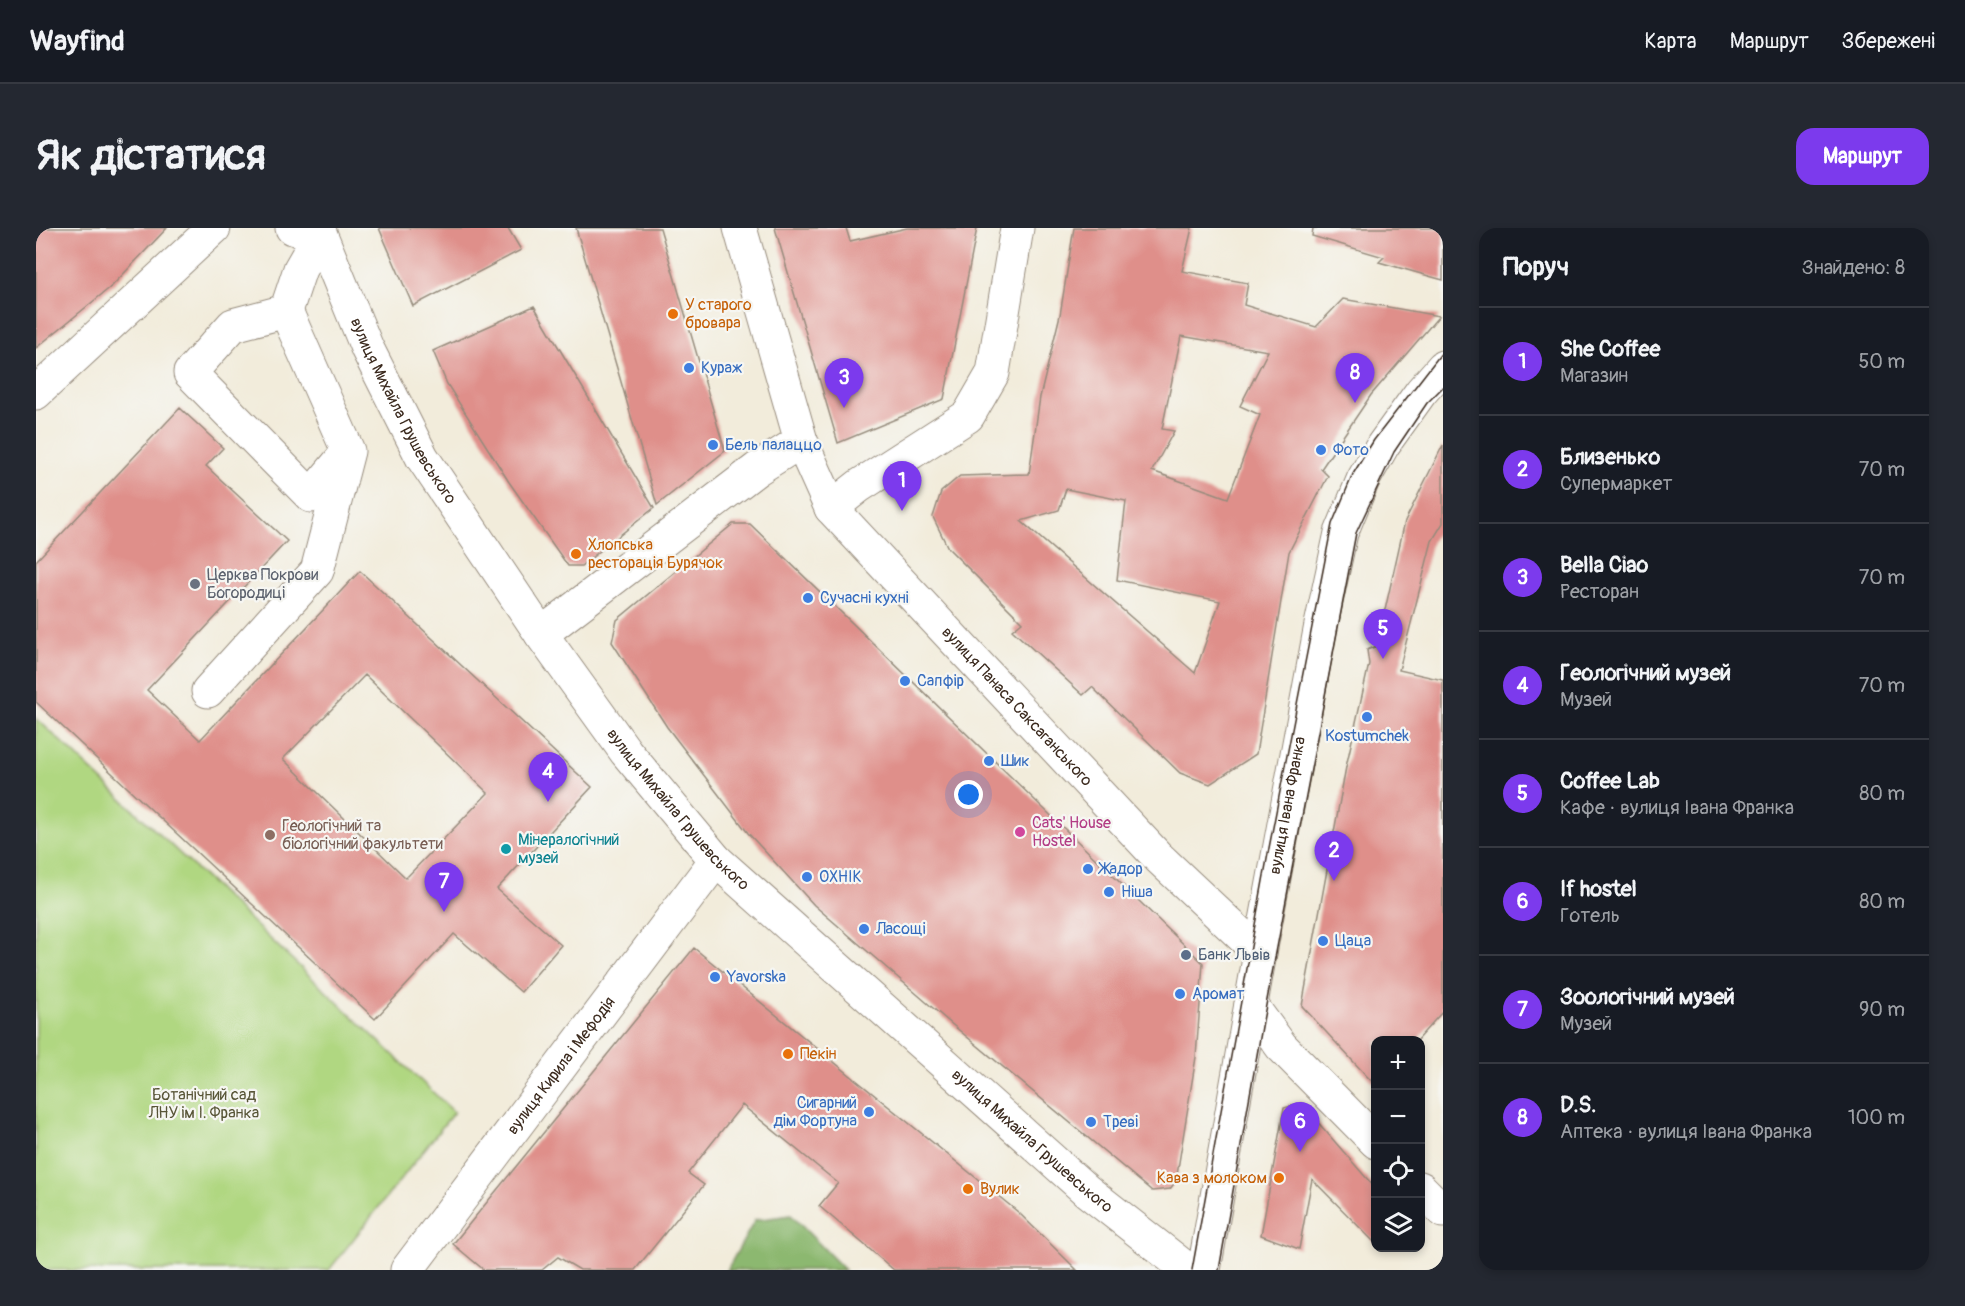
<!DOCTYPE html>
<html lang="uk">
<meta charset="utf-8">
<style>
:root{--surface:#171b24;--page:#242831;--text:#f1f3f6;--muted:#9ea1a6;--line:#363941;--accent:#7c3aed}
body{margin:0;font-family:Pangolin,sans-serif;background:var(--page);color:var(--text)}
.controls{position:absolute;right:18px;bottom:18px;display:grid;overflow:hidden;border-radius:12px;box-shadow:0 3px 9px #0003}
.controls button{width:54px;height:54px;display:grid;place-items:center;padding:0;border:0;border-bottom:2px solid var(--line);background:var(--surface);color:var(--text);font:30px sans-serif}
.you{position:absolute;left:933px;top:567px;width:21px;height:21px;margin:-15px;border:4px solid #fff;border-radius:50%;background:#1a73e8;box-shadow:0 0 0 9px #1a73e833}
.badge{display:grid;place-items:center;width:39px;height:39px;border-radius:50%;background:var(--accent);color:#fff;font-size:20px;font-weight:700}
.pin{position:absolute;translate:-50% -50px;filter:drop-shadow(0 2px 3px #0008)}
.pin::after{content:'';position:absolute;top:32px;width:21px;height:18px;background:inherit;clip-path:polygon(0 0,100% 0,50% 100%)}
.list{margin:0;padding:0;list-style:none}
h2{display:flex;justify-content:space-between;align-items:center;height:78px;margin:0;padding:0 24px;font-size:26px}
h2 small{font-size:20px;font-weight:400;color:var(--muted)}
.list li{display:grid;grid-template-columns:39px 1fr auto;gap:18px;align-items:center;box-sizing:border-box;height:108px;padding:0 24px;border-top:2px solid var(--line)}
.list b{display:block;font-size:22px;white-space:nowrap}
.list p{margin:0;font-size:20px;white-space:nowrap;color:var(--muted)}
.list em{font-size:20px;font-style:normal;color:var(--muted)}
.icon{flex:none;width:33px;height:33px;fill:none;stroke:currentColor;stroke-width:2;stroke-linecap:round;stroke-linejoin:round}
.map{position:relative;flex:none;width:1407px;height:1042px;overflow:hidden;border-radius:18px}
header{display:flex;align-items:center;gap:36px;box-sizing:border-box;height:84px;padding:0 30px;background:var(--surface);border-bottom:2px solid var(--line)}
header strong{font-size:28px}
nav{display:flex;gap:33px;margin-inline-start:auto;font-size:21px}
.intro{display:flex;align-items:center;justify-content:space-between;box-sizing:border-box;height:144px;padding:0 36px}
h1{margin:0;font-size:42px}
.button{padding:15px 27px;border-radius:18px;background:var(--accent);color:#fff;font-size:21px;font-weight:700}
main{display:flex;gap:36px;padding:0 36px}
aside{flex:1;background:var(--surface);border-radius:18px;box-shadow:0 3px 9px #0003}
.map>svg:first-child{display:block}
</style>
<header>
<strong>Wayfind</strong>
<nav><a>Карта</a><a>Маршрут</a><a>Збережені</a></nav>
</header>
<div class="intro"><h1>Як дістатися</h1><a class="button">Маршрут</a></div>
<main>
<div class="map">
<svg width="1407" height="1042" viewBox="0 0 1407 1042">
<rect width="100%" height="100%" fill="#f6f6f2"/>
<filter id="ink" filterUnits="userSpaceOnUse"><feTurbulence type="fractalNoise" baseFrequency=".0167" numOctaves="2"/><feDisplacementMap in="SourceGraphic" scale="12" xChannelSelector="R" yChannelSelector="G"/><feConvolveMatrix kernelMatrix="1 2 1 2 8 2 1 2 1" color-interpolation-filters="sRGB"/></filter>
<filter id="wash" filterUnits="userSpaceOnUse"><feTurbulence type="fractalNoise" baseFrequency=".008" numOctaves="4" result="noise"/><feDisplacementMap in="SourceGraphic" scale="24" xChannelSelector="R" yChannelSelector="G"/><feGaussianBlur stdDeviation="1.35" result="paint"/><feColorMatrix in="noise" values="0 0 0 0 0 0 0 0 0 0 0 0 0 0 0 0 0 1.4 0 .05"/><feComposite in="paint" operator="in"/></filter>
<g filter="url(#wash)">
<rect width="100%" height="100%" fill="#f2ecdb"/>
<path fill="#b0d781" stroke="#768050" stroke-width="1.5" d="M 0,490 L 418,884 L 293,1042 L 0,1042 Z"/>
<path fill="#8cb86f" stroke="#647146" stroke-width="1.5" d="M 755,987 L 809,1042 L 691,1042 L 719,992 Z"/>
<g id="blocks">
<path fill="#df8f8a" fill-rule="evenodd" d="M 0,0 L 131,0 L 76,58 L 0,120 Z
M 343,0 L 472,0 L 485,22 L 377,78 Z
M 540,0 L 624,0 L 689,223 L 621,277 Z
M 739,0 L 810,0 L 814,13 L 871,0 L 941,0 L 908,171 L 802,215 Z
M 1038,0 L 1156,0 L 1146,43 L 1212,55 L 1208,77 L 1280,99 L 1307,71 L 1403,88 L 1335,167 L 1285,241 L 1292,248 L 1253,324 L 1220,526 L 1174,556 L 1144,545 L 1056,459 L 1047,467 L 976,402 L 986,394 L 912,320 L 897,289 L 905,264 L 924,248 L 993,246 L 1004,169 L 1024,87 ZM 1145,108 L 1232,123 L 1204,178 L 1224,187 L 1192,270 L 1116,243 L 1138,203 L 1126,201 ZM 1030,261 L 1090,273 L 1081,352 L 1184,373 L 1159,445 L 985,293 L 1023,282 Z
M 1277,0 L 1407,0 L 1407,52 L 1343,34 L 1348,29 L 1276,8 Z
M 498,78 L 618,280 L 545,338 L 532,338 L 473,254 L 411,156 L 397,123 Z
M 144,180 L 187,220 L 170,238 L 251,313 L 111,462 L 164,512 L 324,343 L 556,559 L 461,661 L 525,717 L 485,764 L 418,706 L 339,791 L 0,474 L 0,333 ZM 329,447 L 452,565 L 370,650 L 247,531 Z
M 1407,217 L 1407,295 L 1396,313 L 1363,442 L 1407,452 L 1407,783 L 1380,813 L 1340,813 L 1339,857 L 1266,778 L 1310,539 L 1333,436 L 1331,422 L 1341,418 L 1369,293 Z
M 697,296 L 714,296 L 1167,735 L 1160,829 L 1140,953 L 1134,961 L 1116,963 L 912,793 L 778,677 L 712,605 L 631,499 L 576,414 L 581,392 Z
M 658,720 L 982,984 L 1041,1042 L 858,1042 L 783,978 L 802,955 L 706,877 L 652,945 L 668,957 L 599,1042 L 544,1042 L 522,1029 L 506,1042 L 448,1042 L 417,1016 Z
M 1265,875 L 1340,961 L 1340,1016 L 1276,951 L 1263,1021 L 1225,1007 L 1248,880 Z"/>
</g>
</g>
<g filter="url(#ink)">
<use href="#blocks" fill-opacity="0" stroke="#968b7c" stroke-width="1.5"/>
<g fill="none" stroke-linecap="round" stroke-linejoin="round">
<g stroke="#968b7c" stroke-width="35">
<g id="minor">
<path id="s1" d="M 282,0 L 331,120 L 386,229 L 505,406 L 590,524 L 680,632 L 1051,963 L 1152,1042"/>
<path id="s2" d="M 704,0 L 765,213 L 795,280 L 1122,629 L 1224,725"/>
<path d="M 250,83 L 197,97 L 154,145 L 275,268 L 306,231"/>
<path d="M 0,165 L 178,0"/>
<path d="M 795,280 L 823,258 L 932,188 L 957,145 L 981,0"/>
<path d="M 505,406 L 721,241 L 765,213"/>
<path d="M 172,463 L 281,343 L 312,223 L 250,83 L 264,41 L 284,6 L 256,0"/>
<path d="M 1215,777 L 1245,818 L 1340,914"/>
<path d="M 1384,960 L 1407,983"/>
<path id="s3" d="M 371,1042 L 680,632"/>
</g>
</g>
<g stroke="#968b7c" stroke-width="35">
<g id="major">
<path id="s4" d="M 1168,1042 L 1224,725 L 1285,397 L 1305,305 L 1327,252 L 1347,217 L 1385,164 L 1407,139"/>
</g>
</g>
<use href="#minor" stroke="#fff" stroke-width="33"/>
<use href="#major" stroke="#fff" stroke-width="33"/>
<path stroke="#3b2a1e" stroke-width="1.5" d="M 1156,1042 L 1233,620 L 1296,296 L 1317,246 L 1338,212 L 1407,123
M 1183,1042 L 1227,793 L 1320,305 L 1358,224 L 1391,175 L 1407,159"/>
</g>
</g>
<g fill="#e8710a" stroke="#f6f6f2" stroke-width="2">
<circle cx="637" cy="86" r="6"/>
<circle cx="540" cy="326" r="6"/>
<circle cx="752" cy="826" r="6"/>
<circle cx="1243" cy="950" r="6"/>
<circle cx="932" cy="961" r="6"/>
</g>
<g fill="#3f7fe0" stroke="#f6f6f2" stroke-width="2">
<circle cx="653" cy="140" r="6"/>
<circle cx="677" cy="217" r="6"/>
<circle cx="1285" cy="222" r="6"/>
<circle cx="772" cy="370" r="6"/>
<circle cx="869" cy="453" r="6"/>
<circle cx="1331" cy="489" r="6"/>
<circle cx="953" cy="533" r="6"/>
<circle cx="1052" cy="641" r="6"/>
<circle cx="771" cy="649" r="6"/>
<circle cx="1073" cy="664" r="6"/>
<circle cx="828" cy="701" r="6"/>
<circle cx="1287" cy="713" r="6"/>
<circle cx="679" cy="749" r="6"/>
<circle cx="1144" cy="766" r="6"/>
<circle cx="833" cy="884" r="6"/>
<circle cx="1055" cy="894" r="6"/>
</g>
<circle fill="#6b7280" stroke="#f6f6f2" stroke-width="2" cx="159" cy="356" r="6"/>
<circle fill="#d1479c" stroke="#f6f6f2" stroke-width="2" cx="984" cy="604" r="6"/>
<circle fill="#8d6e63" stroke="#f6f6f2" stroke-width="2" cx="234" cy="607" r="6"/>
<circle fill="#0f9aa8" stroke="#f6f6f2" stroke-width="2" cx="470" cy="621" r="6"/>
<circle fill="#5c6f8a" stroke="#f6f6f2" stroke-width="2" cx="1150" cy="727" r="6"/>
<g text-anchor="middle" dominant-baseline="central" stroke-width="4.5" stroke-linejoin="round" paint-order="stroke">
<g font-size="16" fill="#c56008" stroke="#f6f6f2" text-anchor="start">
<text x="649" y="77">У старого<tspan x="649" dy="18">бровара</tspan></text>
<text x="552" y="317">Хлопська<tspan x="552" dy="18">ресторація Бурячок</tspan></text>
<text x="764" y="826">Пекін</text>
<text x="1231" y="950" text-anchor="end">Кава з молоком</text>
<text x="944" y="961">Вулик</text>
</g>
<g font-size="16" fill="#366cbe" stroke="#f6f6f2" text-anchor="start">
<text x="665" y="140">Кураж</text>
<text x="689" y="217">Бель палаццо</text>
<text x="1297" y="222">Фото</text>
<text x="784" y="370">Сучасні кухні</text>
<text x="881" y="453">Сапфір</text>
<text x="1331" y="508" text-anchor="middle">Kostumchek</text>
<text x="965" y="533">Шик</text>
<text x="1064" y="641">Жадор</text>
<text x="783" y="649">ОХНІК</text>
<text x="1085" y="664">Ніша</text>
<text x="840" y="701">Ласощі</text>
<text x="1299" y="713">Цаца</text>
<text x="691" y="749">Yavorska</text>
<text x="1156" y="766">Аромат</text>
<text x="821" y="875" text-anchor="end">Сигарний<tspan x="821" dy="18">дім Фортуна</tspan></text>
<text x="1067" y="894">Треві</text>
</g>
<g font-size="16" fill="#3b2a1e" stroke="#f6f6f2">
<text stroke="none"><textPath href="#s1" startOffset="202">вулиця Михайла Грушевського</textPath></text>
<text stroke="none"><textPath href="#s2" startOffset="567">вулиця Панаса Саксаганського</textPath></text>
<text stroke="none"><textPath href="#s4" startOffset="472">вулиця Івана Франка</textPath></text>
<text stroke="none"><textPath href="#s1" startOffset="688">вулиця Михайла Грушевського</textPath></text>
<text stroke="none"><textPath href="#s3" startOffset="256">вулиця Кирила і Мефодія</textPath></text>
<text stroke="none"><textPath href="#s1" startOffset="1174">вулиця Михайла Грушевського</textPath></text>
</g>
<g font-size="16" fill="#5b616d" stroke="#f6f6f2" text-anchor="start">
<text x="171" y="347">Церква Покрови<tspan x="171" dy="18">Богородиці</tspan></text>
</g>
<g font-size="16" fill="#b23c85" stroke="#f6f6f2" text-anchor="start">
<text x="996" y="595">Cats' House<tspan x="996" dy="18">Hostel</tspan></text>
</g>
<g font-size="16" fill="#785e54" stroke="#f6f6f2" text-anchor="start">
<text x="246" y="598">Геологічний та<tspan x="246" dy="18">біологічний факультети</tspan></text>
</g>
<g font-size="16" fill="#0d838f" stroke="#f6f6f2" text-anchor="start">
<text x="482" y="612">Мінералогічний<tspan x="482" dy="18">музей</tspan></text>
</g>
<g font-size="16" fill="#4e5e75" stroke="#f6f6f2" text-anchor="start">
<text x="1162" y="727">Банк Львів</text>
</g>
<g font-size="16" fill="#585537" stroke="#f6f6f2">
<text x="168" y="867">Ботанічний сад<tspan x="168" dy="18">ЛНУ ім І. Франка</tspan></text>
</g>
</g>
</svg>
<div class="controls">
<button>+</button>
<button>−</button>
<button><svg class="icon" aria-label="locate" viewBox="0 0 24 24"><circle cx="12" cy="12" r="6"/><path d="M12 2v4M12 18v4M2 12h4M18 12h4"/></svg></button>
<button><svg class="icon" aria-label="layers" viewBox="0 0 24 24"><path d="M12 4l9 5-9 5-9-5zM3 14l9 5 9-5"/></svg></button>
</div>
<div class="you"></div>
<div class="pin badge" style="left:866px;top:283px">1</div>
<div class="pin badge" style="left:1298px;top:653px">2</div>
<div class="pin badge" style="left:808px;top:180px">3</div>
<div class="pin badge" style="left:512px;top:574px">4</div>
<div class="pin badge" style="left:1347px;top:431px">5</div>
<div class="pin badge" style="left:1264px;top:924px">6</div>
<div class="pin badge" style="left:408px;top:684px">7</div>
<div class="pin badge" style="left:1319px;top:175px">8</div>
</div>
<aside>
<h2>Поруч<small>Знайдено: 8</small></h2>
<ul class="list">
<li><span class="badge">1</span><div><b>She Coffee</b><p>Магазин</p></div><em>50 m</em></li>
<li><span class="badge">2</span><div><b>Близенько</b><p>Супермаркет</p></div><em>70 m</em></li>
<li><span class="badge">3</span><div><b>Bella Ciao</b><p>Ресторан</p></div><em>70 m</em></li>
<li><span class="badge">4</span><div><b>Геологічний музей</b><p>Музей</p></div><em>70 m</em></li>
<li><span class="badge">5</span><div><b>Coffee Lab</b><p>Кафе · вулиця Івана Франка</p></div><em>80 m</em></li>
<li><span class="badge">6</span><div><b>If hostel</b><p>Готель</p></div><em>80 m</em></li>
<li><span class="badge">7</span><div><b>Зоологічний музей</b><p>Музей</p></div><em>90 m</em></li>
<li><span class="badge">8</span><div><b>D.S.</b><p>Аптека · вулиця Івана Франка</p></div><em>100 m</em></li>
</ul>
</aside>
</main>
